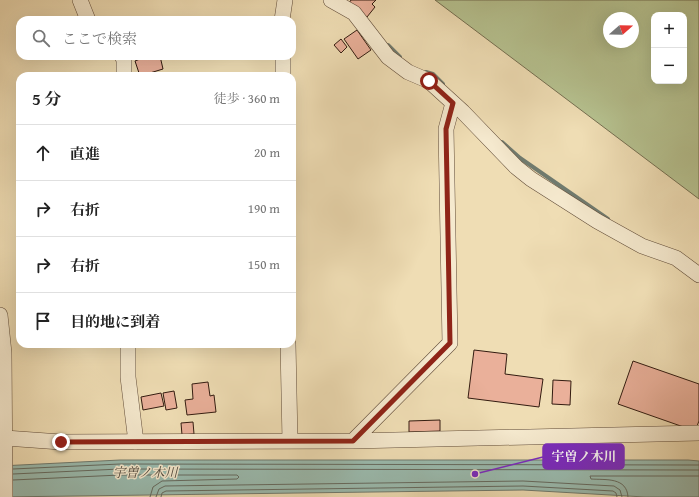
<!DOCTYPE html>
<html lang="ja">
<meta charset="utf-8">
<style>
:root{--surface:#fff;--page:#f6f6f6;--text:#222;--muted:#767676;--line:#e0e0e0}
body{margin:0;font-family:"Gentium Book Plus","Noto Serif JP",serif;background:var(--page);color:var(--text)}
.controls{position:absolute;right:12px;top:12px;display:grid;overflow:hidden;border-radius:8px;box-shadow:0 4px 16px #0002}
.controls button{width:36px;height:36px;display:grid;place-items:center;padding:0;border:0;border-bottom:1px solid var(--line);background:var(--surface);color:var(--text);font:20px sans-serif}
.compass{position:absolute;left:603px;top:12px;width:36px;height:36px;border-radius:50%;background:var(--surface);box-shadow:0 4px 16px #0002;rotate:70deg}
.stop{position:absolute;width:12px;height:12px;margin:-9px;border:3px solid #8f2418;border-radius:50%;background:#fff}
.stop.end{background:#8f2418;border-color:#fff;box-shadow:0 1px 4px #0008}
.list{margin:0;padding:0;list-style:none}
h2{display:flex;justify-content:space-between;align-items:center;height:52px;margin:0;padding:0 16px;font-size:17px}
h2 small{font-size:13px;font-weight:400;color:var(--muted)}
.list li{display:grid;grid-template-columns:26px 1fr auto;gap:12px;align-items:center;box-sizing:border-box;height:56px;padding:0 16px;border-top:1px solid var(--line)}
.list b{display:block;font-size:15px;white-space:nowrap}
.list em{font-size:13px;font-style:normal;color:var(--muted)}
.icon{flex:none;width:22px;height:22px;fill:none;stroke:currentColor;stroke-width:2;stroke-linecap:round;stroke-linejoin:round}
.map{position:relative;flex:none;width:699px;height:497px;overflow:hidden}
.search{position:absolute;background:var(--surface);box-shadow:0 4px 16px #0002;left:16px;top:16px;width:280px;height:44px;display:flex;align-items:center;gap:10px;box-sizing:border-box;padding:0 14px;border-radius:12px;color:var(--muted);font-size:15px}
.panel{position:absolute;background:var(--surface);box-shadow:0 4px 16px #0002;left:16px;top:72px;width:280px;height:276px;border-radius:12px}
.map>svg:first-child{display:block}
</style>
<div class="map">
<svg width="699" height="497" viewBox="0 0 699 497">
<rect width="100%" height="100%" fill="#efddb4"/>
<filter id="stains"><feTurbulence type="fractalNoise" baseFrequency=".005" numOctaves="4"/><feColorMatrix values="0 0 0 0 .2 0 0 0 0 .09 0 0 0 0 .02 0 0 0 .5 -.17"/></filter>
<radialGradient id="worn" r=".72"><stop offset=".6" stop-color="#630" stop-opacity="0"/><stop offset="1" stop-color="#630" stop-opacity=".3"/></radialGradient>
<path fill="#b6c290" stroke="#746e50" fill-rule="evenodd" d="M 435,0 L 699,0 L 699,199 ZM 654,15 L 684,15 L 684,81 L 654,81 ZM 609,18 L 633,18 L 633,42 L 609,42 Z"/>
<path fill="#9abbaf" stroke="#707b6f" d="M 120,460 L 688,460 L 699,461 L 699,497 L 645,497 L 523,490 L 0,497 L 0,466 Z"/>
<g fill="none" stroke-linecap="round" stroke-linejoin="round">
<path stroke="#666b60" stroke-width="1" d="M 13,469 L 120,464 L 699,465
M 13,474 L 120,469 L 699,470
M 13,480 L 120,475 L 237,475 L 239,477 L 237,479 L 162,481 L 153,487 L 150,497
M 156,497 L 159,489 L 165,486 L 523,481 L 614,486 L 620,490 L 622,497
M 161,497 L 162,493 L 166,491 L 523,486 L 613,491 L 616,493 L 617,497
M 628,497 C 627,477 606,480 591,479 L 590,476 L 699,476"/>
<path stroke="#707b6f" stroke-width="4" d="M 388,45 L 400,57
M 426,72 L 433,74 L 443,84
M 502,142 L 520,158 L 608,219"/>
</g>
<path fill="#eab09a" stroke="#321b10" d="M 351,0 L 376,0 L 372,4 L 375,7 L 367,17 L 349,3 Z
M 357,30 L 371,50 L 358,59 L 344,39 Z
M 341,39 L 347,47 L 341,53 L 334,45 Z
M 139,56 L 160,56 L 163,69 L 140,76 L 135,61 L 140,59 Z
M 474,350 L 507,354 L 505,374 L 543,379 L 539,407 L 468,398 Z
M 633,361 L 699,384 L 699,421 L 695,431 L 618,404 Z
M 553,380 L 571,381 L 570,405 L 552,404 Z
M 208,382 L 210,396 L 214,395 L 216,412 L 187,415 L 185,400 L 193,399 L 192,384 Z
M 174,391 L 177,408 L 166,410 L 163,393 Z
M 161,393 L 164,406 L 143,410 L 141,397 Z
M 440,420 L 440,431 L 409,432 L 409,421 Z
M 193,422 L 194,434 L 182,435 L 181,423 Z"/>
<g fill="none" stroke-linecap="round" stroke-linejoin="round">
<g stroke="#614c39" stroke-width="16">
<path id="minor" d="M 80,0 L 88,20
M 331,0 L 354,13 L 388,57 L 408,72 L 429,81 L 463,112 L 516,167 L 531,179 L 597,221 L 642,246 L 676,258 L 699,275
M 282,20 L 285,0
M 122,56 L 124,60 L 124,76
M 283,56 L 283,76
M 0,315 L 4,353 L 5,497
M 128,344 L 128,377 L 136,442
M 288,344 L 290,441
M 5,438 L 61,442 L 353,441 L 450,343 L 446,129 L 453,103
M 353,441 L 699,433"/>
</g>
<use href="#minor" stroke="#f5e9ce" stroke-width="15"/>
</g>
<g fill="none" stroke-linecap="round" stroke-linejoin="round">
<path stroke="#8f2418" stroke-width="5" d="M 61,442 L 353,441 L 450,343 L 446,129 L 453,103 L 429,81"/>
</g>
<g text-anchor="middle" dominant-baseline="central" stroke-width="3" stroke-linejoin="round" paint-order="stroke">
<g font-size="13" font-style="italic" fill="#514b40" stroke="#f5e9ce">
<text x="145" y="472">宇曽ノ木川</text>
</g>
</g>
<path fill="none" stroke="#7b2cbf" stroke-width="1.5" d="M475 474L543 457"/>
<circle fill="#7b2cbf" stroke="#f5e9ce" stroke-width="1.5" cx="475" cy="474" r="4"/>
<rect fill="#7b2cbf" stroke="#7b2cbf" stroke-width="1.5" x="543" y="444" width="81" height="25" rx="4"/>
<g font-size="13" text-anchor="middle" font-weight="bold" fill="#fff">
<text x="584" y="461">宇曽ノ木川</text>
</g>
<rect width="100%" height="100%" filter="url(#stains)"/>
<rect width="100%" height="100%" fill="url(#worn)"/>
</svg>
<div class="controls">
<button>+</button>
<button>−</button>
</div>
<svg class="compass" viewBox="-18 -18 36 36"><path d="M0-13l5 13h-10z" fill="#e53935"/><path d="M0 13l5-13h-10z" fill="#767676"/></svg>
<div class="stop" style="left:429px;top:81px"></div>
<div class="stop end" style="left:61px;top:442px"></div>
<div class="search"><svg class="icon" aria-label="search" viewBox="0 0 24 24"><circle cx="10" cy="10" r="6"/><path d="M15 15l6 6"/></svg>ここで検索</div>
<section class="panel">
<h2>5 分<small>徒歩 · 360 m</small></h2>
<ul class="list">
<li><svg class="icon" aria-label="ahead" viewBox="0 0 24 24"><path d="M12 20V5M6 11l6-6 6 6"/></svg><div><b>直進</b></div><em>20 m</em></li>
<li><svg class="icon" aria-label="right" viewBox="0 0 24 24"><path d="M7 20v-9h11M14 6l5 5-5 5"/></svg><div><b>右折</b></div><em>190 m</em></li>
<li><svg class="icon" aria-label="right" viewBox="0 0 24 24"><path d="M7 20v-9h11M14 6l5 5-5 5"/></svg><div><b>右折</b></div><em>150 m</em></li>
<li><svg class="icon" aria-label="arrive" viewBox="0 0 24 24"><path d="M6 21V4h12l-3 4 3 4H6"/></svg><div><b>目的地に到着</b></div></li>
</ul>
</section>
</div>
